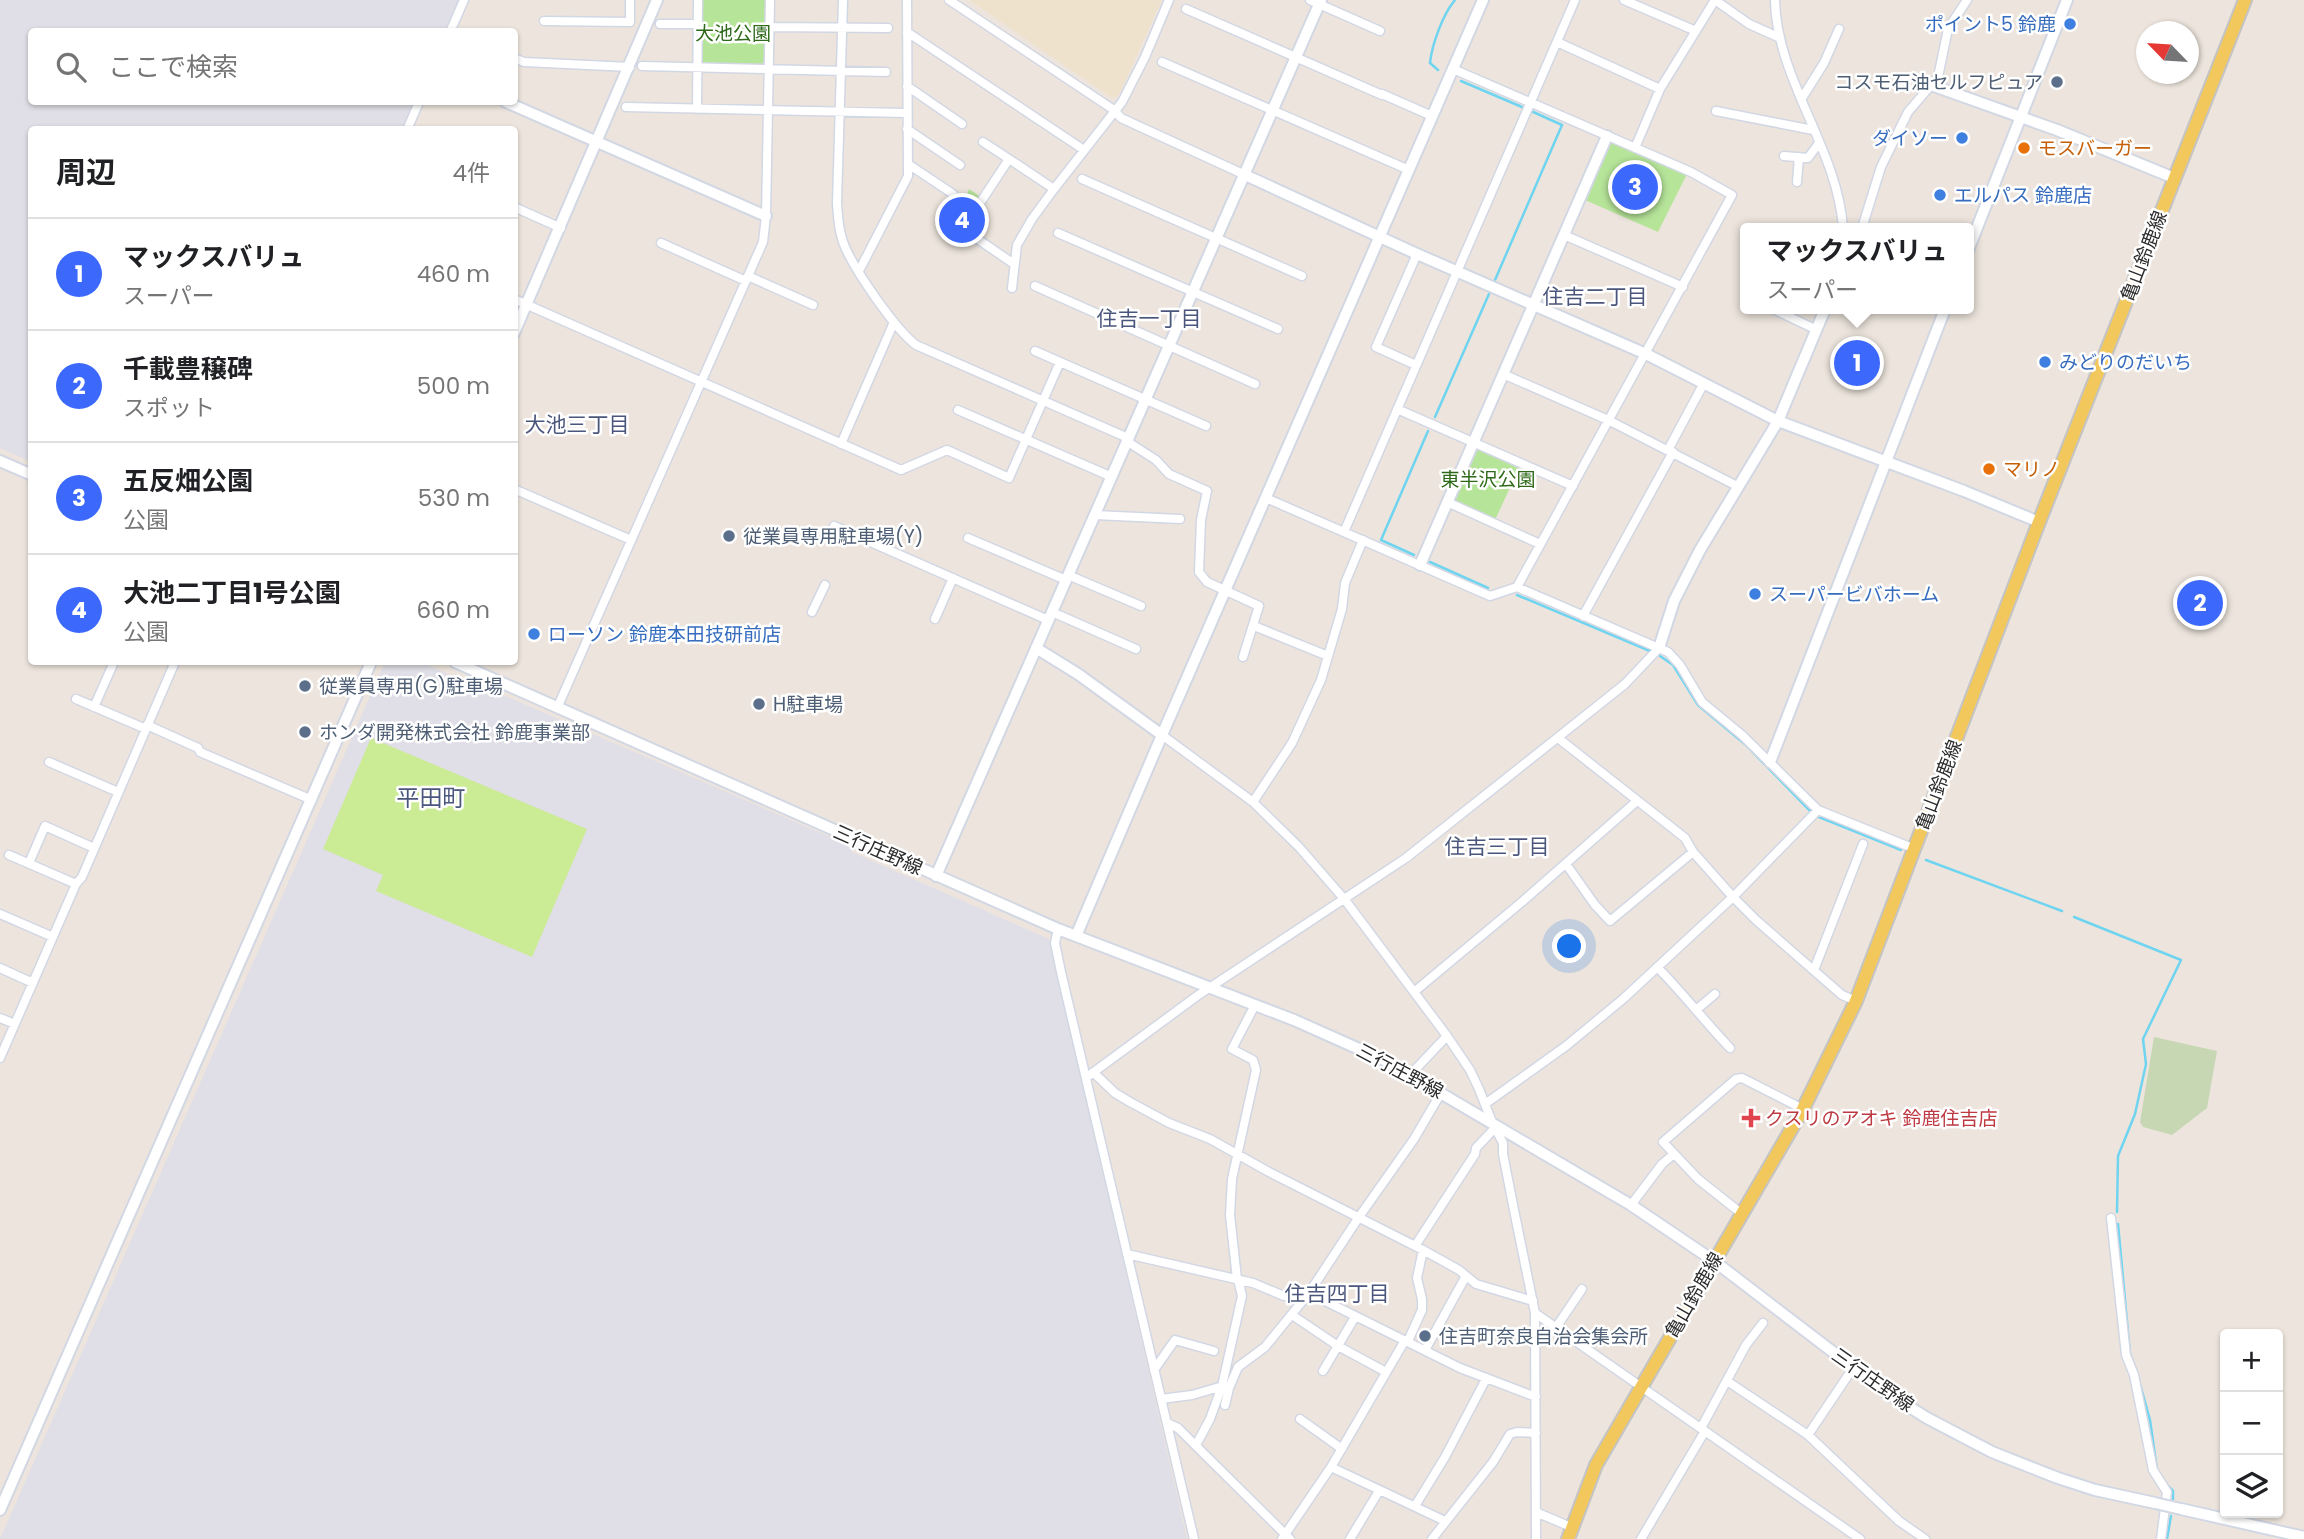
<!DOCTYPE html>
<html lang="ja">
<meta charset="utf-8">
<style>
:root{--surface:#fff;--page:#f6f6f6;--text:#202124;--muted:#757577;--line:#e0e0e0;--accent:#3c69fc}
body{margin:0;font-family:Poppins,"Noto Sans JP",sans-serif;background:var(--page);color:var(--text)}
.controls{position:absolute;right:21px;bottom:21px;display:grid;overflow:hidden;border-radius:7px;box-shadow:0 2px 5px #0004}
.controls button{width:63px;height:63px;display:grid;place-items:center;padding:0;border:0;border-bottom:2px solid var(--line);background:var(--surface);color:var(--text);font:35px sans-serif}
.compass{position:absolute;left:2136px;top:21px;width:63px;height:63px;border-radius:50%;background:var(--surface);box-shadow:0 2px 5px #0004;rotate:295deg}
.you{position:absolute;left:1570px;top:947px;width:24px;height:24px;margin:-18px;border:5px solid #fff;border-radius:50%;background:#1a73e8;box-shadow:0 0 0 10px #1a73e833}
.badge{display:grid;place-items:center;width:46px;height:46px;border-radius:50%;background:var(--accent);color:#fff;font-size:23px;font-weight:700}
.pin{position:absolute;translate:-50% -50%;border:4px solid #fff;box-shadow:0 2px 7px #0006}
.popup{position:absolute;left:1740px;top:223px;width:234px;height:91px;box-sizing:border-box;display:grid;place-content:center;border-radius:7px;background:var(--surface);filter:drop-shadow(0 2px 5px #0005);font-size:23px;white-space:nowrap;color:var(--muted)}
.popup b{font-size:26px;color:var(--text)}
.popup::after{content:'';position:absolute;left:50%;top:100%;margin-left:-14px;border:14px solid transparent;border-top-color:var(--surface)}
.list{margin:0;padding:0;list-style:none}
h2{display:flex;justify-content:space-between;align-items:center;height:91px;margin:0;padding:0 28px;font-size:30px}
h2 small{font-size:23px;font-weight:400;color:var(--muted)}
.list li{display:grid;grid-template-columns:46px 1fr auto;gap:21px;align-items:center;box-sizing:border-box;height:112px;padding:0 28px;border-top:2px solid var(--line)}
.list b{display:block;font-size:26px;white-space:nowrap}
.list p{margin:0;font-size:23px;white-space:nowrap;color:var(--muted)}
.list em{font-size:23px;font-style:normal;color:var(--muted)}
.icon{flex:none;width:38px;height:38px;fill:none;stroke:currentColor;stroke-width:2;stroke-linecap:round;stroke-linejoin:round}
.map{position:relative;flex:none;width:2304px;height:1539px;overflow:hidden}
.search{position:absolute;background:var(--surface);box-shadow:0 2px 5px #0004;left:28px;top:28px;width:490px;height:77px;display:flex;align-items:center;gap:18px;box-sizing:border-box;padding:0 24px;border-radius:7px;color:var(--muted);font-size:26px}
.panel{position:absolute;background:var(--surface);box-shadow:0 2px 5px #0004;left:28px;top:126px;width:490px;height:539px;border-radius:7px}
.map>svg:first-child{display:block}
</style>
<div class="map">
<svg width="2304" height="1539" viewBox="0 0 2304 1539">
<rect width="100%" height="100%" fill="#ede5dd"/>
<path fill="#e0dee6" d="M 0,0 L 459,0 L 445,31 L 32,32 L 32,102 L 414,102 L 401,129 L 32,130 L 31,462 L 0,448 Z
M 385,662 L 421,662 L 455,677 L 471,681 L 853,847 L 852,852 L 1049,939 L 1187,1539 L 0,1539 Z"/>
<path fill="#efe2cd" d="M 969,0 L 1162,0 L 1118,97 L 1112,98 Z"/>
<path fill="#b6e499" d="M 700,0 L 766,0 L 764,62 L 761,65 L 703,65 L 700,63 Z
M 1612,142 L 1687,174 L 1658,232 L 1585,200 Z
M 969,189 L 981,197 L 950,243 Z
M 1480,449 L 1520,466 L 1495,520 L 1455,502 L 1455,497 L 1475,451 Z"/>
<path fill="#c7d7b4" d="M 2154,1037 L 2217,1051 L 2207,1108 L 2172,1135 L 2143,1127 L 2140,1122 Z"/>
<path fill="#cbeb95" d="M 371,738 L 587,829 L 532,957 L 376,891 L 383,875 L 323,849 Z"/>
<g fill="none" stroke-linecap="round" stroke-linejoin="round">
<path stroke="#6fd4f0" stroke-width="2.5" d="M 1438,70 L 1430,63 C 1432,44 1443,14 1455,0
M 1461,81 L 1522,107
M 1495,280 L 1562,125 L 1531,111
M 1435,417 L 1489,294
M 1414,555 L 1381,540 L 1428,431
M 1430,562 L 1488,588
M 1517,595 L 1650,651
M 1660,656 L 1673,665 L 1698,705 L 1746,745 L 1811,812
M 1819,817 L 1901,850
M 1926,860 L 2062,911
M 2074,917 L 2181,960 L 2143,1039 L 2146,1064 L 2135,1114 L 2118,1156 L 2117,1212
M 2118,1224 L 2130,1354 L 2136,1370
M 2138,1377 L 2150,1420 L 2157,1470
M 2166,1484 L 2173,1491 L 2173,1499
M 2167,1539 L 2171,1516"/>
<g stroke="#d2d7e4" stroke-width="11">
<path id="street" d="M 843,0 L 837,203 C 838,218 839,233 845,247 C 856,272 895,329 916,345 L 1128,438
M 949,0 L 1114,110 L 1121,118 L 1243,174
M 1310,0 L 1380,31
M 1624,0 L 1696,31
M 1715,0 L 1749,24 L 1778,37
M 1775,0 C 1776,78 1838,150 1843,228
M 1186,9 L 1382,95
M 544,21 L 630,22 L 630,0
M 660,24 L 698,24
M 769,27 L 888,28
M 450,32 L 464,0
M 907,32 L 1084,150
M 1557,42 L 1660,89
M 514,58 L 524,62 L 630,67
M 1162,62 L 1409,170
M 642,66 L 886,72
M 1453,69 L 1691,172 L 1732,195 L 1517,587
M 907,86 L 962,124
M 1382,94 L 1432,116
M 1802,98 L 1824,63 L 1839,29
M 626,107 L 907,113
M 697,109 L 698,0
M 1716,111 L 1813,130
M 907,129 L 960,165
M 407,130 L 419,102
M 983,142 L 1009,159
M 1635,148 L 1660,89 L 1715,0
M 1784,156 L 1808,158 L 1819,143
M 908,164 L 953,194
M 1082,179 L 1302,276
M 1797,182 L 1799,157
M 514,207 L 561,228
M 1862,228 L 1881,167 L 1908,112 L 1938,77 L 1948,29 L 1967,0
M 1058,233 L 1278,329
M 1564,235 L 1683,287
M 661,243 L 746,281
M 1014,264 L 963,229 L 1009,159 L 1054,189
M 859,271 L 908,176 L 907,0
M 748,276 L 813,305
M 1035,286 L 1255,384
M 1012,288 L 1017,245 L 1032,219 L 1054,189 L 1122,102 L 1145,57 L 1169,0
M 514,299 L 901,470 L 947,450 L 1009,478 L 1060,362
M 1773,309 L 1815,329
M 1035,351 L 1206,426
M 1416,365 L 1376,347 L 1417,254
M 1503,374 L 1608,420 L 1739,487
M 1397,409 L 1573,486
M 958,410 L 1112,477
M 1128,442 L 1156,460 L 1169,474 L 1207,491 L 1201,520 L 1199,572 L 1207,582 L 1259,606 L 1243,657
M 841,444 L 894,322
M 1668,450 L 1704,383
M 514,489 L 631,540
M 1266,498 L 1490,596 L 1517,587 L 1668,652 L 1680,665 L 1702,702 L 1742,735 L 1818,810 L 1915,849
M 1447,502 L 1540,544
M 1095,515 L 1180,519
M 834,526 L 1048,620
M 1344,532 L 1575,0
M 968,538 L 1066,580
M 1068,575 L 1141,606
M 812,612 L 825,585
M 1052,612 L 1136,649
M 1583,616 L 1673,452
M 935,619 L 953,578
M 1254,626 L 1328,656
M 76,699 L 146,729
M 558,706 L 763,242 L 766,216 L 770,0
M 94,707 L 114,662
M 147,725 L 198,748 L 200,752 L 312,800
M 1162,735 L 1253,802 L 1299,847 L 1345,900 L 1447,1036 L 1470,1070 L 1479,1089 L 1492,1122 L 1503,1143 L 1503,1154 L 1514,1210 L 1535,1313 L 1536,1539
M 49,762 L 118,792
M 1253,802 L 1292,743 L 1321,680 L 1342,609 L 1345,583 L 1363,540
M 1818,810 L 1733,897 L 1756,920 L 1842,995 L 1856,1001
M 9,855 L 76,884
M 29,863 L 45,826 L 94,848
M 1566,864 L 1595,905 L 1610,921 L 1693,852
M 0,914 L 53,937
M 1058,929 L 1055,943 L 1061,972 L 1194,1539
M 1657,967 C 1683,993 1705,1022 1730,1048
M 0,968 L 33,983
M 1814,970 L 1863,844
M 1414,992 L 1523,901 L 1637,801
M 1696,1010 L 1715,994
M 0,1018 L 15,1024
M 0,1058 L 76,884 L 82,877 L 175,662
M 1094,1073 L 1115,1093 L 1130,1102 L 1169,1123 L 1210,1139 L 1269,1172 L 1423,1250 L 1459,1270 L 1476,1284 L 1533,1301
M 1410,1075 L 1447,1036
M 1087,1077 L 1197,996 L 1406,858 L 1625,684 L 1659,648
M 1485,1104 L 1566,1046 L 1623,999 L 1733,897 L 1693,852 L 1685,838 L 1558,738
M 1631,1205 L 1662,1164 L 1674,1154
M 1742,1214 L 1698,1179 L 1663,1142 L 1736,1079 L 1742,1078 L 1803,1109
M 2111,1218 L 2126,1355 L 2134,1375 L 2153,1470 L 2167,1492 L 2161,1539
M 1415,1246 L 1475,1154 L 1476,1148 L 1495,1128
M 1127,1254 L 1253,1283 L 1284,1296 L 1307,1296
M 1237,1279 L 1230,1215 L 1232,1179 L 1256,1070 L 1253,1060 L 1232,1049 L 1255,1005
M 1309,1293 L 1460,1368 L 1536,1397
M 1535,1313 L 1860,1539
M 1292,1315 L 1338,1346 L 1386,1372
M 1557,1326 L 1582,1289
M 1408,1341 L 1422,1310 L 1422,1299 L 1417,1278 L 1423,1250
M 1425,1350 L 1466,1276
M 1154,1370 L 1175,1340 L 1214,1351
M 1323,1371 L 1355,1317
M 1727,1381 L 1808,1435 L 1899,1521 L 1925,1539
M 1161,1399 L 1192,1395 L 1223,1386
M 1225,1405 L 1229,1388 L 1238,1367 L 1265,1347 L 1309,1293 L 1359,1217 L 1414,1139 L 1441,1093
M 1300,1419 L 1342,1449
M 1167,1423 L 1178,1428 L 1290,1539
M 1701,1428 L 1746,1345 L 1763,1323
M 1808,1435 L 1853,1368
M 1196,1445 L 1210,1419 L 1222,1386 L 1242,1296 L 1238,1279
M 1331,1467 L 1445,1521
M 1415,1506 L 1445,1457 L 1486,1379
M 1538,1513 L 1571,1527
M 1282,1539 L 1331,1467 L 1404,1342
M 1350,1539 L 1379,1491
M 1432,1539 L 1493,1462 L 1510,1434 L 1517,1432 L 1536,1433
M 1641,1539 L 1705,1431"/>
</g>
<g stroke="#d2d7e4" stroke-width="14">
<path id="secondary" d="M 1931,85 L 2057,130 L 2174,178
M 506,102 L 766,216
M 1243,174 L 1417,254 L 1646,354 L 1778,421 L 1964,491 L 2039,522
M 1969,248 L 2067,0
M 514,333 L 657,0
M 0,461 L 32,475
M 1420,565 L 1607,136
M 1036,648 L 1078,674 L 1162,735
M 1659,648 L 1674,601 L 1700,550 L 1778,421 L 1825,309
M 455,662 L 1058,929 L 1294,1020 L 1386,1061 L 1631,1205 L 1714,1261 L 1884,1391 L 1927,1418 L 1992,1452 L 2058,1478 L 2095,1490 L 2155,1503
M 1770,762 L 1945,309
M 936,876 L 1321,0
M 1076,936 L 1162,735 L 1483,0
M 2181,1509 L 2304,1537
M 0,1510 L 371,662"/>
</g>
<g stroke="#c4c4c4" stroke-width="16">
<path id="primary" d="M 1568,1539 L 1596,1465 L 1803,1109 L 1856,1001 L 2039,522 L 2245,0"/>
</g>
<use href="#street" stroke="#fff" stroke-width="8"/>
<use href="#secondary" stroke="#fff" stroke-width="10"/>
<use href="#primary" stroke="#f2c85d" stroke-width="12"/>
<g stroke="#d2d7e4" stroke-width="14" stroke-linecap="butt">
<path id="secondary-bridge" d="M 2155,1503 L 2181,1509"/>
</g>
<use href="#secondary-bridge" stroke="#fff" stroke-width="10"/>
</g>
<g fill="#3f7fe0" stroke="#fff" stroke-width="2.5">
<circle cx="2070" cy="24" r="7"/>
<circle cx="1962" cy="138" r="7"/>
<circle cx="1940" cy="195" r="7"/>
<circle cx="2045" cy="362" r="7"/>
<circle cx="1755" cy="594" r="7"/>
<circle cx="534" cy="634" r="7"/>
</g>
<g fill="#5c6f8a" stroke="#fff" stroke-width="2.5">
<circle cx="2057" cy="82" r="7"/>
<circle cx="729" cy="536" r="7"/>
<circle cx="305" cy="686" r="7"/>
<circle cx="759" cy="704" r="7"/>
<circle cx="305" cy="732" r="7"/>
<circle cx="1425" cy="1336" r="7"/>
</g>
<g fill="#e8710a" stroke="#fff" stroke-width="2.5">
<circle cx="2024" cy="148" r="7"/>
<circle cx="1989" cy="469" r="7"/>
</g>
<path fill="#e0444e" stroke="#fff" stroke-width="2.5" d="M1747.5 1107.5h7v7h7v7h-7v7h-7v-7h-7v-7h7z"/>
<g text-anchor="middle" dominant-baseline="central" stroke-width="5" stroke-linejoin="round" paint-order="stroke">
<g font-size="19" fill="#366cbe" stroke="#fff" text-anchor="start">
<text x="2056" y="24" text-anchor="end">ポイント5 鈴鹿</text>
<text x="1948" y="138" text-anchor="end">ダイソー</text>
<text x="1954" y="195">エルパス 鈴鹿店</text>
<text x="2059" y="362">みどりのだいち</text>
<text x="1769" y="594">スーパービバホーム</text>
<text x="548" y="634">ローソン 鈴鹿本田技研前店</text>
</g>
<g font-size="19" fill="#2e6a1a" stroke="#fff">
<text x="733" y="33">大池公園</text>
<text x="1488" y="479">東半沢公園</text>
</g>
<g font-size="19" fill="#4e5e75" stroke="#fff" text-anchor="start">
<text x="2043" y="82" text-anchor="end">コスモ石油セルフピュア</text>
<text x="743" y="536">従業員専用駐車場(Y)</text>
<text x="319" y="686">従業員専用(G)駐車場</text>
<text x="773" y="704">H駐車場</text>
<text x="319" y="732">ホンダ開発株式会社 鈴鹿事業部</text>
<text x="1439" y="1336">住吉町奈良自治会集会所</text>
</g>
<g font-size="19" fill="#c56008" stroke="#fff" text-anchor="start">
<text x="2038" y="148">モスバーガー</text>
<text x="2003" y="469">マリノ</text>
</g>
<g font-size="19" fill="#2b2b2b" stroke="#fff">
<text transform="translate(2144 256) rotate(-69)">亀山鈴鹿線</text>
<text transform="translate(1939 785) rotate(-69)">亀山鈴鹿線</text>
<text transform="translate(878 850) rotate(24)">三行庄野線</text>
<text transform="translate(1400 1071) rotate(28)">三行庄野線</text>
<text transform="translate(1694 1295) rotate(-60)">亀山鈴鹿線</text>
<text transform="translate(1873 1380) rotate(35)">三行庄野線</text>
</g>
<g font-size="19" fill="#be3a42" stroke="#fff" text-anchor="start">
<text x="1765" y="1118">クスリのアオキ 鈴鹿住吉店</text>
</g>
<g font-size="21" fill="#4b567d" stroke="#fff">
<text x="1595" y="296">住吉二丁目</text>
<text x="1149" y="318">住吉一丁目</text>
<text x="577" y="424">大池三丁目</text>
<text x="1497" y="846">住吉三丁目</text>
<text x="1337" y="1293">住吉四丁目</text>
</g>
<g font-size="23" fill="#4b567d" stroke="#fff">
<text x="431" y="798">平田町</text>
</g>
</g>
</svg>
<div class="controls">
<button>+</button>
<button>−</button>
<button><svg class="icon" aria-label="layers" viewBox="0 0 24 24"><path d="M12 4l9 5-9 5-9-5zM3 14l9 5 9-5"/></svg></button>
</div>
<svg class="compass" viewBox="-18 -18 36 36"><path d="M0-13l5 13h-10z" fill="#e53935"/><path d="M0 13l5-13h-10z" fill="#757577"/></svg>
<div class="you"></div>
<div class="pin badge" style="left:1857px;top:363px">1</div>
<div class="popup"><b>マックスバリュ</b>スーパー</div>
<div class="pin badge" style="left:2200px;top:603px">2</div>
<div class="pin badge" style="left:1635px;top:187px">3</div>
<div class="pin badge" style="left:962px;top:220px">4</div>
<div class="search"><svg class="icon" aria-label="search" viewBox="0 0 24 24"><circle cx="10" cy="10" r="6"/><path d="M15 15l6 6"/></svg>ここで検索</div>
<section class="panel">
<h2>周辺<small>4件</small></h2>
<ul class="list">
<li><span class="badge">1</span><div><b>マックスバリュ</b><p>スーパー</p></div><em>460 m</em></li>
<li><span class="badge">2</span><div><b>千載豊穣碑</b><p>スポット</p></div><em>500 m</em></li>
<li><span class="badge">3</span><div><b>五反畑公園</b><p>公園</p></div><em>530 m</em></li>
<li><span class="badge">4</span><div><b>大池二丁目1号公園</b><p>公園</p></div><em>660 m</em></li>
</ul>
</section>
</div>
